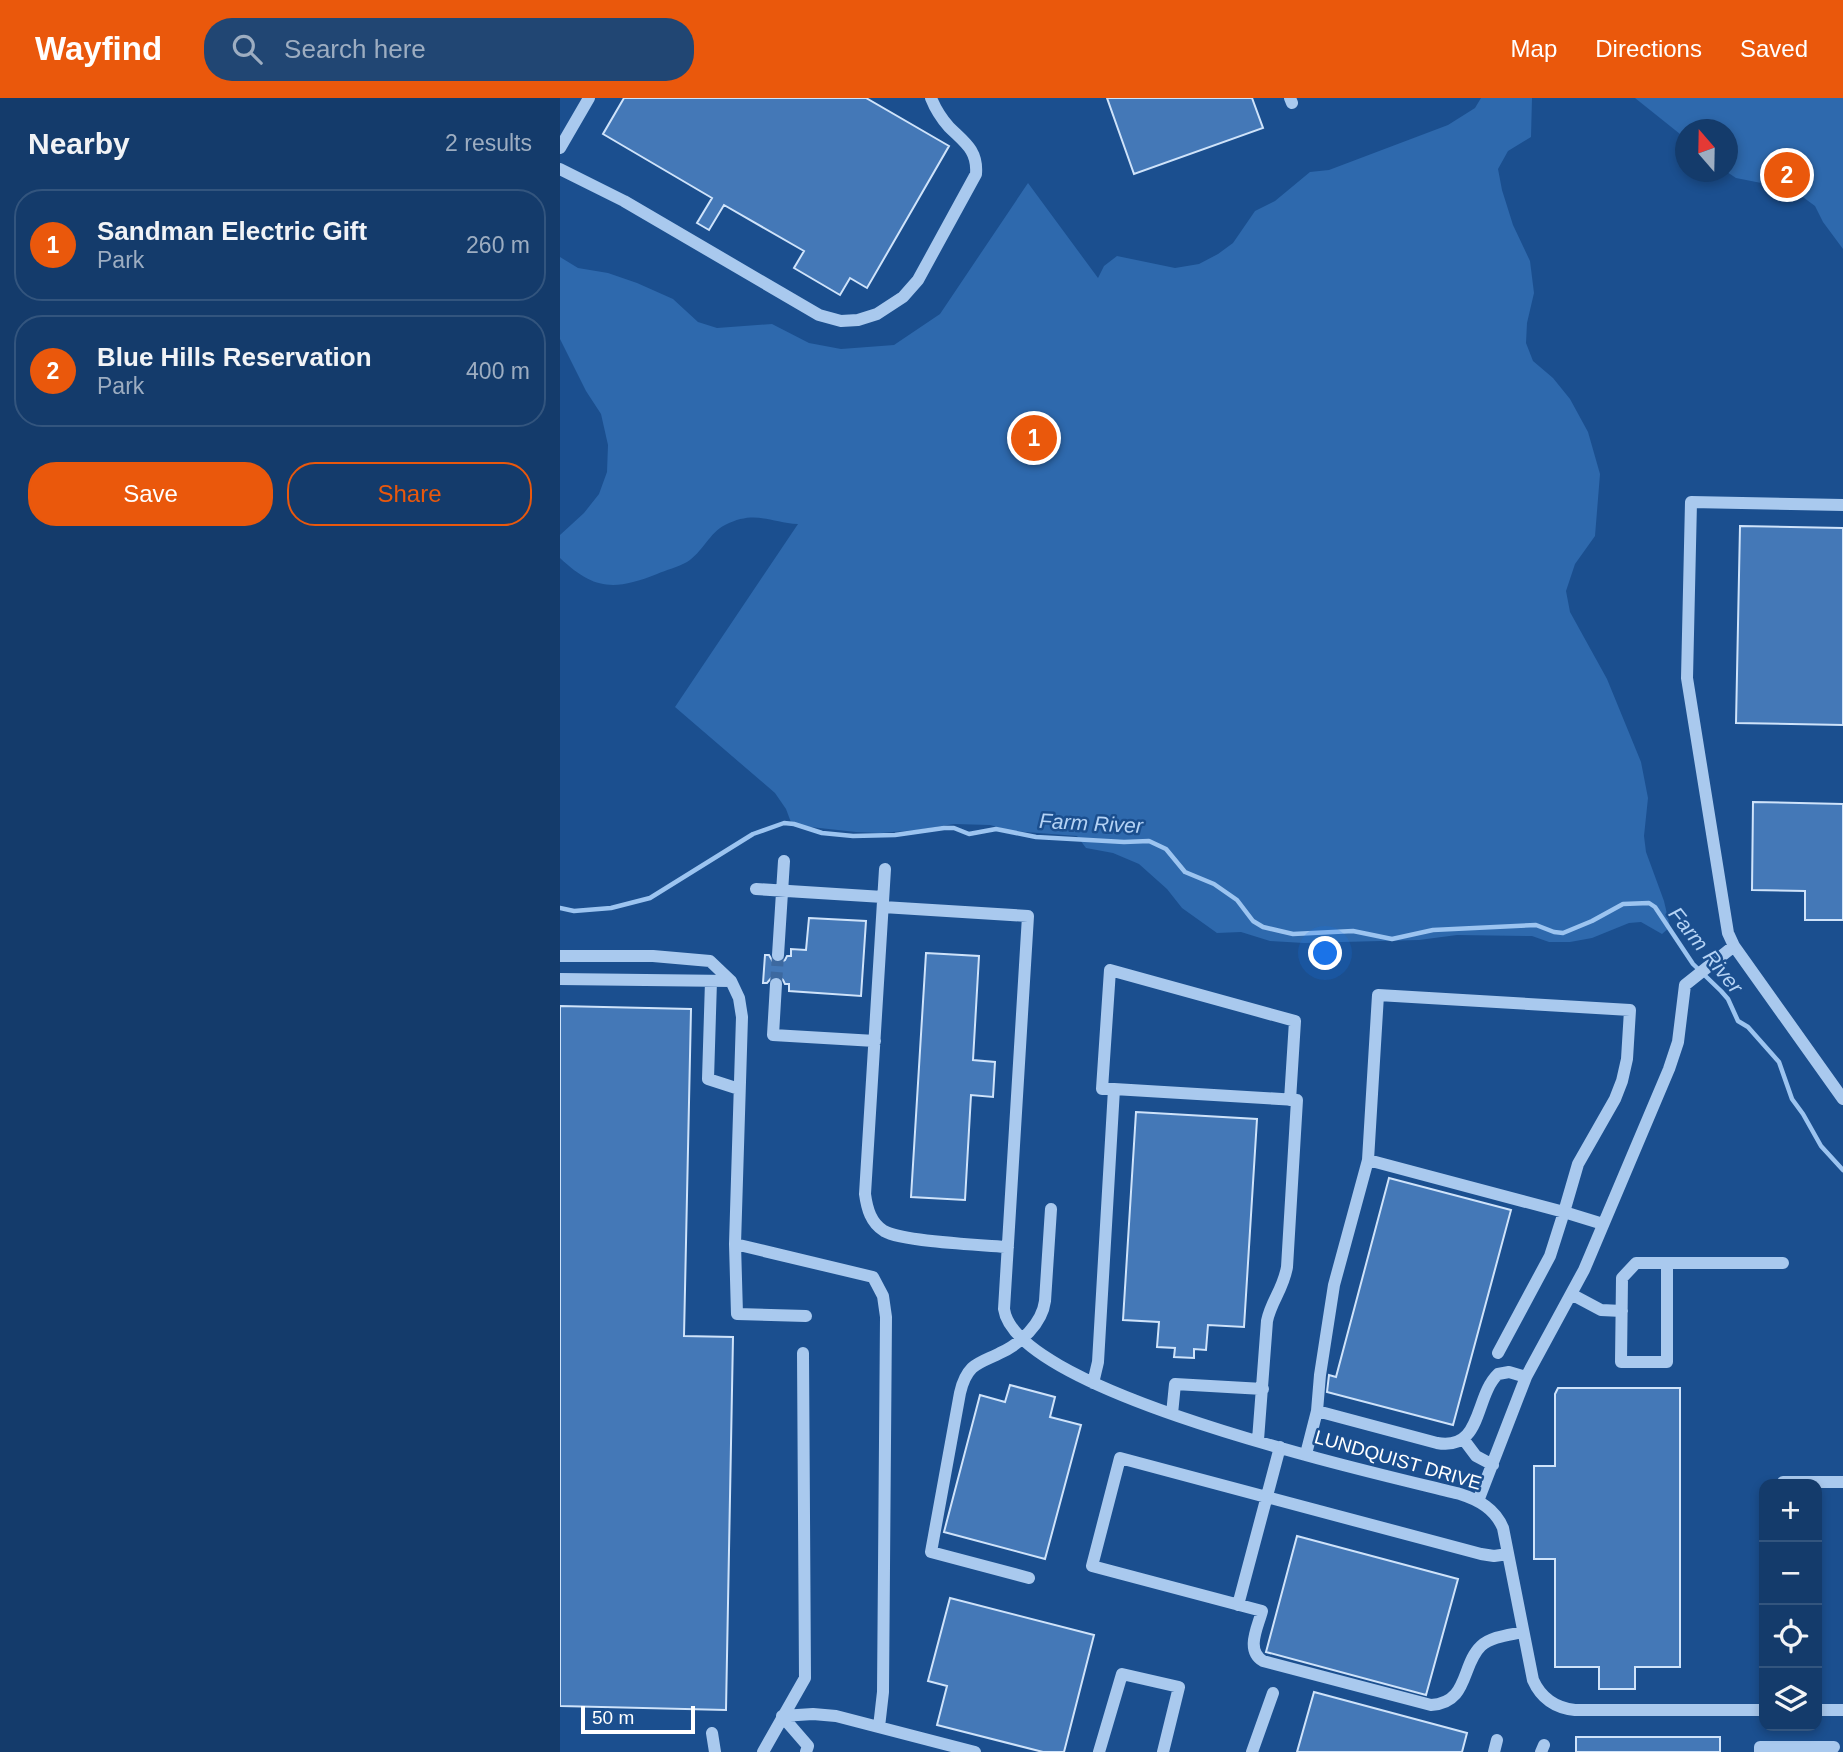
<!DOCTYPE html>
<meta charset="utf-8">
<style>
:root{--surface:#143b6b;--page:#214673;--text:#f1f3f6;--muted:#9dadc1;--line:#33557e;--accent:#ea580c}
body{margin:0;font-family:Helvetica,sans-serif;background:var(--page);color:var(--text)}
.controls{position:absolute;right:21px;bottom:21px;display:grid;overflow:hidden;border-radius:14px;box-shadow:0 4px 10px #0003}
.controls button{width:63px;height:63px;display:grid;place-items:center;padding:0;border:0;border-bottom:2px solid var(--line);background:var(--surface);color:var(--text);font:35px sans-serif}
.compass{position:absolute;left:1115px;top:21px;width:63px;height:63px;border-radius:50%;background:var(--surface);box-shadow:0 4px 10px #0003;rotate:340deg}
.scale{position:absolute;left:21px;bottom:18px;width:114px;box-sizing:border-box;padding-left:7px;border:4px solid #fff;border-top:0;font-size:19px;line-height:24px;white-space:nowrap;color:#fff;-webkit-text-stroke:5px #1b4f8f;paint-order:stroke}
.you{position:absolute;left:766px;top:856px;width:24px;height:24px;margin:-18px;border:5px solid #fff;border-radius:50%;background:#1a73e8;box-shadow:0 0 0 10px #1a73e833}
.badge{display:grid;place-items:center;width:46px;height:46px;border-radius:50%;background:var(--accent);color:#fff;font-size:23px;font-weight:700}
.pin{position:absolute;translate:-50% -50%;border:4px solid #fff;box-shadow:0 2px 7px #0006}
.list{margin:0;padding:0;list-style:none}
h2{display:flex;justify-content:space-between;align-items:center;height:91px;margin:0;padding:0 28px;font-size:30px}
h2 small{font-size:23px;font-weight:400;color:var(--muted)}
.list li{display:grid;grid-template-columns:46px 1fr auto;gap:21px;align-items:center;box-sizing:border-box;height:112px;margin:0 14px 14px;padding:0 14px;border:2px solid var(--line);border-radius:28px}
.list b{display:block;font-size:26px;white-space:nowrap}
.list p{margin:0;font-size:23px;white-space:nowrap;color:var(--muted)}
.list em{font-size:23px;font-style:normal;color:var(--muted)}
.actions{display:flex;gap:14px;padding:21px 28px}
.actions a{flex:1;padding:16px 0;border:2px solid var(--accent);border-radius:28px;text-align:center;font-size:24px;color:var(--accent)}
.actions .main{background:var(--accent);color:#fff}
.icon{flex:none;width:38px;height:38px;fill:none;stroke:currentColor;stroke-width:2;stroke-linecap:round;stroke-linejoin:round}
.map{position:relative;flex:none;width:1283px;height:1654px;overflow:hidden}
header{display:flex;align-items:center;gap:42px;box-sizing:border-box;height:98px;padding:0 35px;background:var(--accent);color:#fff}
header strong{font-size:33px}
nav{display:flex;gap:38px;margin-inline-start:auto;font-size:24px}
.search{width:490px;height:63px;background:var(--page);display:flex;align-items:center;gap:18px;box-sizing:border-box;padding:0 24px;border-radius:28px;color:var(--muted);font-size:26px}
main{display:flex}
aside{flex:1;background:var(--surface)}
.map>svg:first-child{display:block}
</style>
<header>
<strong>Wayfind</strong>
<div class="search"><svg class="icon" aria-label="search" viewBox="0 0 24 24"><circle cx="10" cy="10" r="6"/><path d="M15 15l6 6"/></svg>Search here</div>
<nav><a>Map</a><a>Directions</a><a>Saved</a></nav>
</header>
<main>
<aside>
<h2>Nearby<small>2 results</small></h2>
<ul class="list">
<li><span class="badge">1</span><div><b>Sandman Electric Gift</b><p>Park</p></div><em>260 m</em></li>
<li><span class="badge">2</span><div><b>Blue Hills Reservation</b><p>Park</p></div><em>400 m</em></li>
</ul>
<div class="actions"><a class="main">Save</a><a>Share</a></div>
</aside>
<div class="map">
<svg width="1283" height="1654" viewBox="0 0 1283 1654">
<rect width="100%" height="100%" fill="#1b4f8f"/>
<path fill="#2e69ad" d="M 921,0 L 972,0 L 971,39 L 948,53 L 938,71 L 942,92 L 953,127 L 970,163 L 974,195 L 967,225 L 966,245 L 973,263 L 993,280 L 1010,301 L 1028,334 L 1040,376 L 1035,438 L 1015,466 L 1006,493 L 1010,514 L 1047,581 L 1081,664 L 1088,700 L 1084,738 L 1086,754 L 1104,803 L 1110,829 L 1102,836 L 1081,824 L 1069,825 L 1032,840 L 1010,844 L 989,844 L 972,838 L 897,837 L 859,842 L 744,845 L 710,843 L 681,834 L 657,835 L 622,810 L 607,791 L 579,766 L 553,755 L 526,750 L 517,738 L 452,733 L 430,727 L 394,726 L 357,732 L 320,735 L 296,734 L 232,727 L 226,711 L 215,695 L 115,609 L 238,426 C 209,424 195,412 165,427 C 150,434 142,455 127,464 C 118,469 106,472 97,476 C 54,493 34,492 0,460 L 0,437 L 24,415 L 39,396 L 47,374 L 48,347 L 41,316 L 26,293 L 0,241 L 0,159 L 18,170 L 48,175 L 77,185 L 113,201 L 138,224 L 157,230 L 212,226 L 249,245 L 281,251 L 334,247 L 380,216 L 468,85 L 538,180 L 544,168 L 557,158 L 615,170 L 639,166 L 658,156 L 673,145 L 695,113 L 715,103 L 750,74 L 769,72 L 888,27 L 915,10 Z
M 1075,0 L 1283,0 L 1283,151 L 1263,124 L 1255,108 L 1232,91 L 1176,80 L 1167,74 L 1168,32 L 1126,32 L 1125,40 Z"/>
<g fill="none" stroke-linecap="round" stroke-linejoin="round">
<path stroke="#9cc4f0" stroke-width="4.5" d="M 0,810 L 14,813 L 51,810 L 90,800 L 193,736 L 224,725 L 234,726 L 262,735 L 293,738 L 335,737 L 384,730 L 394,730 L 409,736 L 436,731 L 476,739 L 564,744 L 589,743 L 606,751 L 625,774 L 654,786 L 677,802 L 693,823 L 703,829 L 733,836 L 793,833 L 832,841 L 873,832 L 976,827 L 994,834 L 1003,835 L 1032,823 L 1063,806 L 1089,805 L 1095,809 L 1133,866 L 1161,893 L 1168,901 L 1178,923 L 1188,929 L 1219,964 L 1232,1001 L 1243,1016 L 1261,1048 L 1283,1072"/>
</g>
<path fill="#4478b7" stroke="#cfe3fa" stroke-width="2" d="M 64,0 L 306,0 L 389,48 L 307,190 L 290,180 L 280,197 L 234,170 L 244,153 L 164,107 L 149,132 L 137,125 L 152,100 L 43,36 Z
M 547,0 L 692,0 L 703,30 L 574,76 Z
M 1180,428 L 1283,430 L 1283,627 L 1176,625 Z
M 1193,704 L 1283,706 L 1283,822 L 1245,822 L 1245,793 L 1192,792 Z
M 249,820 L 306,823 L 301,898 L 229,893 L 229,886 L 225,886 L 223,882 L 217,877 L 212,879 L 207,885 L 203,885 L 205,857 L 209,857 L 213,864 L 218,866 L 225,862 L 227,858 L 231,858 L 231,851 L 246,852 Z
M 366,855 L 419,858 L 413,962 L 435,964 L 433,999 L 411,997 L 405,1102 L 351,1099 Z
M 0,908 L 131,911 L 124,1238 L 173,1239 L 166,1612 L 0,1608 Z
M 576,1014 L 697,1021 L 684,1229 L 648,1227 L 646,1252 L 634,1251 L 634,1260 L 614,1259 L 615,1250 L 597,1249 L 599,1224 L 563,1222 Z
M 829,1080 L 951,1112 L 893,1327 L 767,1294 L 769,1277 L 776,1279 Z
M 450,1287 L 495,1299 L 490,1319 L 521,1327 L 485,1461 L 384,1434 L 420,1297 L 445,1304 Z
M 998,1290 L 1120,1290 L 1120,1569 L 1075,1569 L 1075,1591 L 1039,1591 L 1039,1569 L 995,1569 L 995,1461 L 974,1461 L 974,1368 L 995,1368 L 995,1296 Z
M 737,1438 L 898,1481 L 866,1597 L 706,1554 Z
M 390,1500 L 534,1537 L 504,1654 L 483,1654 L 377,1627 L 387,1588 L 368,1583 Z
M 754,1594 L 907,1635 L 902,1654 L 737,1654 Z
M 1016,1639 L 1160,1639 L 1160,1654 L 1016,1654 Z"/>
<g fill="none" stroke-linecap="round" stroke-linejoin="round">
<path stroke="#3d69a0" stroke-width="12" stroke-dasharray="12 6" stroke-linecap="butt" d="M 216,886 L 218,857"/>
<path stroke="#a9c9ee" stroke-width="12" d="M 730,0 L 732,5
M 0,50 L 29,0
M 0,71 L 64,103 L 259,217 L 281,223 L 298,222 L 317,216 L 343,199 L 358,182 L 416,76 C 418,52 404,44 389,29 C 381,20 375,10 371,0
M 1283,407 L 1131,404 L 1127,580 L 1168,835 L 1174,848 L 1283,1001
M 325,771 L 305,1096 C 307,1111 311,1125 324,1133 C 343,1144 422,1147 448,1149
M 196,791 L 323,799
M 323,809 L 468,818 L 444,1211 C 456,1296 821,1376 900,1396 C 919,1402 935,1411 943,1430 L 973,1582 C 981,1600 996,1610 1015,1612 L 1204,1612
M 218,857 L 224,763
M 0,858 L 93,858 L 150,863 L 171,883
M 0,881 L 171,883 L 179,900 L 182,919 L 175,1146 L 313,1179 L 323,1198 L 326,1219 L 323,1594 L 319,1629
M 151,883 L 148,981 L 179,991
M 216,886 L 213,937 L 315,943
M 554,991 L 542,991 L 550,872 L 735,923 L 730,1002
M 175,1146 L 177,1216 L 246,1218
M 1107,1165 L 1107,1264 L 1061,1264 L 1062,1180 L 1076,1165 L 1223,1165
M 1011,1196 L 1041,1212 L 1062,1213
M 938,1255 L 990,1158 L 1004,1114 L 1043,1126
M 533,1285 L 538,1264 L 554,991 L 737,1002 L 727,1169 C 723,1192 711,1203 707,1223 L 698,1342
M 757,1313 L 877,1345 C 923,1353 914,1299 938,1276 L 949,1274 L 966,1279
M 612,1316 L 615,1286 L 703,1291
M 904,1342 L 916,1358 L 933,1367
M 746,1356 L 757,1313 L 760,1277 L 774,1187 L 808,1062 L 818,897 L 1070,912 L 1067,961 L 1062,983 L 1055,1001 L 1018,1066 L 1004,1114 L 808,1062
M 1223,1386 L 1223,1384 L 1283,1384
M 918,1403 L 966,1279 L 1024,1172 L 1109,971 L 1118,944 L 1125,887 L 1174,848
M 948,1456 L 934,1458 L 921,1456 L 560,1360 L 532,1468 L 702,1513 C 698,1529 685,1552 703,1563 L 871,1607 C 909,1605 901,1567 921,1548 C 932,1538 950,1537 963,1534
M 469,1480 L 371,1454 L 400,1295 C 402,1286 405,1277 412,1270 C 420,1263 431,1260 440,1255 C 460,1246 482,1226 485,1203 L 491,1111
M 678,1507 L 720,1349
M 1257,1612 L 1283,1612
M 222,1618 L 253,1616 L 276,1618 L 415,1654
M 222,1618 L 248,1648 L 246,1654
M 152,1635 L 155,1654
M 203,1654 L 245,1580 L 243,1255
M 539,1654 L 562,1576 L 619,1589 L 603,1654
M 692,1654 L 713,1595
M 934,1654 L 937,1642
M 981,1654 L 984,1647
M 1200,1654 L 1200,1649 L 1274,1649"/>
</g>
<g text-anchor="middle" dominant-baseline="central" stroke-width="5" stroke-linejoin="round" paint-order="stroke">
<g font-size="19" fill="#fff" stroke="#1b4f8f">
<text transform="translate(838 1362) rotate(16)">LUNDQUIST DRIVE</text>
</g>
<g font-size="21" font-style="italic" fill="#b5d3f5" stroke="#1b4f8f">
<text transform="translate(531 725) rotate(3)">Farm River</text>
<text transform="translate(1146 852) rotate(51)">Farm River</text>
</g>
</g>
</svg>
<div class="controls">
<button>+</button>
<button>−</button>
<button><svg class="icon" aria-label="locate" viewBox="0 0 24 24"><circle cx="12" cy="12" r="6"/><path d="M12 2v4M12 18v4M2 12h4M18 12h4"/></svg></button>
<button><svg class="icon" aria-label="layers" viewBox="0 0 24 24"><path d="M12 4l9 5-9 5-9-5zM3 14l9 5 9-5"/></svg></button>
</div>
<svg class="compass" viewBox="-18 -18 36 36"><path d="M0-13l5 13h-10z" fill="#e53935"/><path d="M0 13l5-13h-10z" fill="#9dadc1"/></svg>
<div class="scale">50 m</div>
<div class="you"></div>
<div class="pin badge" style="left:474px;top:340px">1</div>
<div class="pin badge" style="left:1227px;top:77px">2</div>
</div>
</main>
